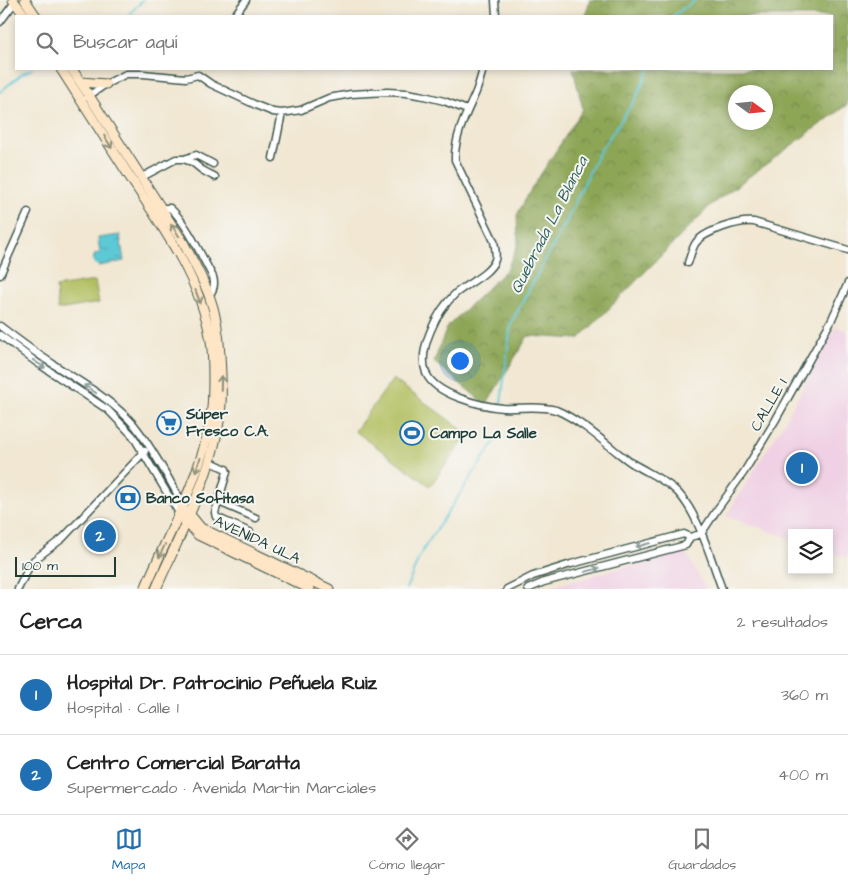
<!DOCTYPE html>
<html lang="es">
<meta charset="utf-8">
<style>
:root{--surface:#fff;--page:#f6f6f6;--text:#222;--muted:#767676;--line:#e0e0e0;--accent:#1f6fb2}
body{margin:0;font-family:"Architects Daughter",sans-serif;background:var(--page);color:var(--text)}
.controls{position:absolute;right:15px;bottom:15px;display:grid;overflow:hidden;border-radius:0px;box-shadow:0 2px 8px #0003}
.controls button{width:45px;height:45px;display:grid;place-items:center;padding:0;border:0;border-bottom:1px solid var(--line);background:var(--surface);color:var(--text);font:25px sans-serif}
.compass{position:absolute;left:728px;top:85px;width:45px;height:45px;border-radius:50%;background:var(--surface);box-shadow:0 2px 8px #0003;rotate:105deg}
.scale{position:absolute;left:15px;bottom:12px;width:101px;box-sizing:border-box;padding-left:5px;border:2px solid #1f3d34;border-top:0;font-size:14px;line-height:18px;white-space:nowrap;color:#1f3d34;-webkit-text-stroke:4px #f6f6f2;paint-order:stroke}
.you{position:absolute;left:459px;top:360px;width:18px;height:18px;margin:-12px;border:4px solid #fff;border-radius:50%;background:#1a73e8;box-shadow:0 0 0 8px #1a73e833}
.badge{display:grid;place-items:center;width:32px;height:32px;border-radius:50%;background:var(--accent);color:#fff;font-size:16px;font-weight:700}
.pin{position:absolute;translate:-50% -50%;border:2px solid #fff;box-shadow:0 1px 5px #0006}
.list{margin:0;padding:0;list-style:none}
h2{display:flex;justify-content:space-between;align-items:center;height:65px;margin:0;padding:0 20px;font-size:21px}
h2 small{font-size:16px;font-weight:400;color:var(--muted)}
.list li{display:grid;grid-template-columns:32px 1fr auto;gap:15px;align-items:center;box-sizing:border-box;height:80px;padding:0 20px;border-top:1px solid var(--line)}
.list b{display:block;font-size:19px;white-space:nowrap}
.list p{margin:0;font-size:16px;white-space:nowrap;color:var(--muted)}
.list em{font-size:16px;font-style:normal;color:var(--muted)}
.icon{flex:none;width:28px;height:28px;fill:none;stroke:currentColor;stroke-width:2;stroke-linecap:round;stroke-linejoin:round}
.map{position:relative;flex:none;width:848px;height:589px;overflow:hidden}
.search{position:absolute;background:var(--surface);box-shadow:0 2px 8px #0003;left:15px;right:15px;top:15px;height:55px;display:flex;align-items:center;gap:12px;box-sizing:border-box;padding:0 18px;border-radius:0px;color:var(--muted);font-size:19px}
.sheet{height:225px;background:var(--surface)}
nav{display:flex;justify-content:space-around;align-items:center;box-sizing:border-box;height:70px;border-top:1px solid var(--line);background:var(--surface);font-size:14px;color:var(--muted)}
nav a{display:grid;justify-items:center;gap:2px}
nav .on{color:var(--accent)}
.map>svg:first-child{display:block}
</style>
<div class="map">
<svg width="848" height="589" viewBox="0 0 848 589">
<defs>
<pattern id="forest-crowns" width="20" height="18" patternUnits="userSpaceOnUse" patternTransform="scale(1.25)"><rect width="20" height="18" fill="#8da657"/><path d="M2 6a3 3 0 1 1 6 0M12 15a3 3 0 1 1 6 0" fill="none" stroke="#738849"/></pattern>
<pattern id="water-ripples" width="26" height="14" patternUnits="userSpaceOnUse" patternTransform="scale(1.25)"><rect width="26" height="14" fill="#5dc8d6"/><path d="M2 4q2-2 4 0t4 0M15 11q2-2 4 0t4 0" fill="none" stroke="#4ca4ae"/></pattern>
</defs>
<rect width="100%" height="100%" fill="#f6f6f2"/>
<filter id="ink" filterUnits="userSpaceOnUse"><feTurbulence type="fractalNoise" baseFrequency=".02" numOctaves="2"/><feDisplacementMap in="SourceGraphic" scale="10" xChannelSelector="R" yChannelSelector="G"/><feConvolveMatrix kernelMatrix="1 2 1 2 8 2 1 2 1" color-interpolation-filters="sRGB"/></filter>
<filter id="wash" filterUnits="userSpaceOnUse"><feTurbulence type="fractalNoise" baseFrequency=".0096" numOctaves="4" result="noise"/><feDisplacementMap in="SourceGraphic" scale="20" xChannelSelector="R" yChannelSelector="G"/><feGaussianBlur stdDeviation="1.12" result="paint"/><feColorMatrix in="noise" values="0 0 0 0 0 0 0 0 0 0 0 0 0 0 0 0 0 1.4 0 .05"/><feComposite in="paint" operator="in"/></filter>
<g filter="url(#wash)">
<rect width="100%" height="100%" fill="#f1e7d2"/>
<path fill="#f0d0e4" d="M 836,326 L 848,332 L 848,558 L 829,552 L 829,533 L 792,533 L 792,539 L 726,516 L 785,421 Z
M 685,551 L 706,589 L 583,589 L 581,586 L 580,589 L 542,589 Z"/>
<path fill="url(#forest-crowns)" stroke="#567246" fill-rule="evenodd" d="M 590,0 L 848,0 L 848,104 L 712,204 L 579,339 L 528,336 L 486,405 L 434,362 L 447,327 L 507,269 L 518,244 L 517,215 L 530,191 L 583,109 L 573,69 L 832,69 L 832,16 L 585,16 ZM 736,92 L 766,92 L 766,122 L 736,122 Z"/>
<path fill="#b2bf61" stroke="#687e4a" d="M 95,281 L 99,303 L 58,310 L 56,287 Z
M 393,379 L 468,434 L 430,486 L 355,431 Z"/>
<path fill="url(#water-ripples)" stroke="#3e8285" d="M 120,235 L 124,261 L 99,266 L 94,263 L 93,260 L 95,254 L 100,253 L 98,238 Z"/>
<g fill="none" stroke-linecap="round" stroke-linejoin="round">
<path stroke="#5dc8d6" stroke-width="2" d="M 127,16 L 143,0
M 673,16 L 696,0
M 0,92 L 23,73 L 32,69
M 501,403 L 511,323 L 567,220 L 598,154 L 635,100 L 649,69
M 406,589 L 421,553 L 495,441"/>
</g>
</g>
<g filter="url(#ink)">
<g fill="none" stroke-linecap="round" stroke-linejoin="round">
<g stroke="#3e564c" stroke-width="9">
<path id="street" d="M 495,0 L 496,16
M 234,16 L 246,0
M 0,22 L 15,2
M 483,69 C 481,76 479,84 476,92 C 467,113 454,136 455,160 L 494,241 C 495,248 497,254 495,260 C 489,275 466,284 455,294 C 438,310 417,349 426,373 C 435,395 481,406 503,408 C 520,409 538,405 556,410 C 576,418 601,439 618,453 C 624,457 630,463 637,466 C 649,473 662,479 673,488 C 697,507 711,560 722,589
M 198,75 L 211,84 L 258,106 L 273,112 L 282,113 L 301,110 L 329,98 L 351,94 L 387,92 L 407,93 L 424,96 L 444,101 L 467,110
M 87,97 L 106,84 L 126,74 L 143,74 L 186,78 L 198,75
M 273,158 L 282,113
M 184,159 L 196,155 L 213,164
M 142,177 L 176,159 L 183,159 L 192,162 L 202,170 L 215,177
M 161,208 L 170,208 C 187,223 202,257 213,277 C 215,284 214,290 209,295
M 688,263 C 690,257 692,249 695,244 C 703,231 740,220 754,222 L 848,250
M 0,275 L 28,212
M 0,326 C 17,339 34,352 53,364 C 81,383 113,400 135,426 C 154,450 168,478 183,504
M 0,335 L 36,362 L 108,410 L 133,436 L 179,513
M 209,461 L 226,469 L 227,472 L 215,513 L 216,517 L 250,532
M 219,502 L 256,518
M 701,534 L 716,511 L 744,472 L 775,421 L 831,321 L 848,283
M 18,589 L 30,565 L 34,560 L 63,538 L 145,451
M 507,589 L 533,576 L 571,564 L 684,534 L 690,537 L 701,534
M 528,589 L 544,582 L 686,545 L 690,537"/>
</g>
<g stroke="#3e564c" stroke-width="11">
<path id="secondary" d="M 13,0 L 25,16
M 25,0 L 36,16
M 61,69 C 83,104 106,139 128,174 C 160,223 200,278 210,336 C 213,349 213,364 213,378 C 213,393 213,408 210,423 C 199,481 168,534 145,589
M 72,69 L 184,244 C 193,261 202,277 209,295 C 216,314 219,335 220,355 C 221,371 222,388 221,404 C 217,466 181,532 156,589
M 81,82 L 106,84
M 187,511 L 201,528 L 329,589
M 184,519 L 198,535 L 310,589"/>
</g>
<use href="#street" stroke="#fff" stroke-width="6"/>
<use href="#secondary" stroke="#fde5c5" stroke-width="9"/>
</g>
<defs><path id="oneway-shaft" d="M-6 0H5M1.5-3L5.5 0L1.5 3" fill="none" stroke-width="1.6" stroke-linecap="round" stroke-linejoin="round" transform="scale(1.25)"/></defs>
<g stroke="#8e917c">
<use href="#oneway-shaft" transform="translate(108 142) rotate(59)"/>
<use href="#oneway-shaft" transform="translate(175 230) rotate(-123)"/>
<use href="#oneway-shaft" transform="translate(198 297) rotate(70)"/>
<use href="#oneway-shaft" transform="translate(221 383) rotate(-89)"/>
<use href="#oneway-shaft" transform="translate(198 465) rotate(109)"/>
<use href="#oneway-shaft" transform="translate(162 551) rotate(114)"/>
</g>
<g stroke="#8f9e9a">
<use href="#oneway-shaft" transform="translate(39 364) rotate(34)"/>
<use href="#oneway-shaft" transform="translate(90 389) rotate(-146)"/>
<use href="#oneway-shaft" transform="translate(643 545) rotate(164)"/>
<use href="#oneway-shaft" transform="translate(592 570) rotate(-15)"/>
</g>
</g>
<defs>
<g id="supermarket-ring" transform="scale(1.25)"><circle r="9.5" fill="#f6f6f2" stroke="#1f6fb2" stroke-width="1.5"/><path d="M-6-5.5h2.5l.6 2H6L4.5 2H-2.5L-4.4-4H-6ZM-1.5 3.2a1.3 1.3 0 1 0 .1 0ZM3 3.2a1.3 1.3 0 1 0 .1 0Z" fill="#1f6fb2"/></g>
<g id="stadium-ring" transform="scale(1.25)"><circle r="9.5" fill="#f6f6f2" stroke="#1f6fb2" stroke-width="1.5"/><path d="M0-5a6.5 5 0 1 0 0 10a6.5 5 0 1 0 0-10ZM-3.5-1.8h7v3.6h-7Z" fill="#1f6fb2"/></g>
<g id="bank-ring" transform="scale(1.25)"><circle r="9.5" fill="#f6f6f2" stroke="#1f6fb2" stroke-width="1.5"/><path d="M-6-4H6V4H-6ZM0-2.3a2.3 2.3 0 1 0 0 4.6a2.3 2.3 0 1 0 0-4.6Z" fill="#1f6fb2"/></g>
</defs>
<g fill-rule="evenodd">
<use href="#supermarket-ring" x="169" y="423"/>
<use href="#stadium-ring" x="412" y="433"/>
<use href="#bank-ring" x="128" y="498"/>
</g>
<g text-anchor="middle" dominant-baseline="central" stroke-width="4" stroke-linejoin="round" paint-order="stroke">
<g font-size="15" fill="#1f3d34" stroke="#f6f6f2">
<text transform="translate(769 405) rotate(-60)">CALLE 1</text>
<text transform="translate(257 540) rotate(25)">AVENIDA ULA</text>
</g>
<g font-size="15" font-weight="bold" fill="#1f3d34" stroke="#f6f6f2" text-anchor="start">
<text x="186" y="414">Súper<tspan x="186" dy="17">Fresco C.A.</tspan></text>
<text x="430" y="433">Campo La Salle</text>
<text x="146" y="498">Banco Sofitasa</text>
</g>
<g font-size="16" font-style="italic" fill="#2e605c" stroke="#f6f6f2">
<text transform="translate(549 225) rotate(-63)">Quebrada La Blanca</text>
</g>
</g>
</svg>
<div class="controls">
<button><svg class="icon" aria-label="layers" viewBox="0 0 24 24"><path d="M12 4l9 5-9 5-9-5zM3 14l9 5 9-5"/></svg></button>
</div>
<svg class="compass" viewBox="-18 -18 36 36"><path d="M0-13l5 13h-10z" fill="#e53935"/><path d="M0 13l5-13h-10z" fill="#767676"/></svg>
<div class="scale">100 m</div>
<div class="you"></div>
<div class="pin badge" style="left:802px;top:468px">1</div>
<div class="pin badge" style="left:100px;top:536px">2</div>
<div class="search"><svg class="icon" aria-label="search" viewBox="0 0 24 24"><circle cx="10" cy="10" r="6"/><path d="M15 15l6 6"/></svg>Buscar aquí</div>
</div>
<section class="sheet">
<h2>Cerca<small>2 resultados</small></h2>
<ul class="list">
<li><span class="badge">1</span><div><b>Hospital Dr. Patrocinio Peñuela Ruiz</b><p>Hospital · Calle 1</p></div><em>360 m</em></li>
<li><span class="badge">2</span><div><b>Centro Comercial Baratta</b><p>Supermercado · Avenida Martin Marciales</p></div><em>400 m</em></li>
</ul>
</section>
<nav>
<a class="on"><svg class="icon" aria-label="map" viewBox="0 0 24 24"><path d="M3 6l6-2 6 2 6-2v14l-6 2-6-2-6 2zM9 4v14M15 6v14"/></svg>Mapa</a>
<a><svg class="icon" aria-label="directions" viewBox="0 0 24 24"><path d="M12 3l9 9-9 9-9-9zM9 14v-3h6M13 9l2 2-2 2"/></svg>Cómo llegar</a>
<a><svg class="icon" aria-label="saved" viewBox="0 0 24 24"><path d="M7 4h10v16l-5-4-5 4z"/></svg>Guardados</a>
</nav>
